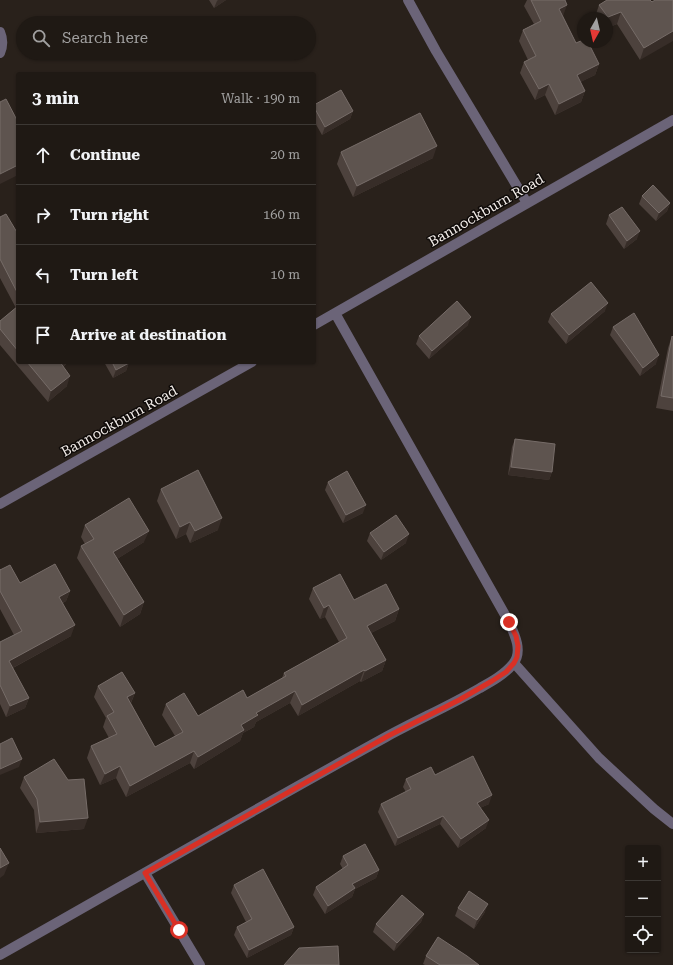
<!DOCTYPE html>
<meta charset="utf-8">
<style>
:root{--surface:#1f1914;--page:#2c2622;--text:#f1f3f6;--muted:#a1a0a0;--line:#3c3834}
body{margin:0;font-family:"Roboto Serif",serif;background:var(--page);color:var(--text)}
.controls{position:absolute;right:12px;bottom:12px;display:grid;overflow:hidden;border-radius:4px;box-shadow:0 1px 3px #0004}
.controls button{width:36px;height:36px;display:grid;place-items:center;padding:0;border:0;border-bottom:1px solid var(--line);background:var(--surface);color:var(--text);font:20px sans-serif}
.compass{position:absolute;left:577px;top:12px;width:36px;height:36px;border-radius:50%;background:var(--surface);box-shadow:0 1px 3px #0004;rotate:188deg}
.stop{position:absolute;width:12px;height:12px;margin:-9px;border:3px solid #d93025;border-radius:50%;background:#fff}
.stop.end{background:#d93025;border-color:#fff;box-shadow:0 1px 4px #0008}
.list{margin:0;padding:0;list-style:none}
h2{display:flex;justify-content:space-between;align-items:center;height:52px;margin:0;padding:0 16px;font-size:17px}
h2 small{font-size:13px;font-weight:400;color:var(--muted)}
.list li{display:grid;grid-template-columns:26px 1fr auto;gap:12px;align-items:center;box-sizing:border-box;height:60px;padding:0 16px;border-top:1px solid var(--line)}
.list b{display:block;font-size:15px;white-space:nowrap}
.list em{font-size:13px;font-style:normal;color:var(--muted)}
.icon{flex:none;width:22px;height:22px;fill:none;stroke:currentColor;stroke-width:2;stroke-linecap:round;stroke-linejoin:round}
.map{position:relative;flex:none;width:673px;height:965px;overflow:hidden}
.search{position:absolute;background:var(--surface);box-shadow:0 1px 3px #0004;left:16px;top:16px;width:300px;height:44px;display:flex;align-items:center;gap:10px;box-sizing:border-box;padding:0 14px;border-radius:22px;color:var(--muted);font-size:15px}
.panel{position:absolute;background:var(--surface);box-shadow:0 1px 3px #0004;left:16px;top:72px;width:300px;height:292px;border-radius:4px}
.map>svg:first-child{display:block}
</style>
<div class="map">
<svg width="673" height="965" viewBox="0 0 673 965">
<rect width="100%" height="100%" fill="#29211b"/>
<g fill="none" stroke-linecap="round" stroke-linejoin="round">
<path stroke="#6b6478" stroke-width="10" d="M 408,0 L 436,51 L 527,203
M 0,32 C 3,39 3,46 0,53
M 314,325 L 673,120
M 0,504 L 252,362
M 514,663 L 599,758 L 654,809 L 673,824
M 145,873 L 200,965
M 0,955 C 129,882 257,808 386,737 C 417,720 449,706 480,688 C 491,682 504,675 513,664 C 523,652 515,635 509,622 L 335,313"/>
</g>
<path fill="#4d423d" d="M 209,0 L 226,0 L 214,8 Z
M 527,0 L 565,0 L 563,16 L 576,43 L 599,64 L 595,75 L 580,82 L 585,91 L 581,102 L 555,115 L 545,95 L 535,100 L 520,73 L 524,62 L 528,60 L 519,41 L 523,30 L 534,24 L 524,6 Z
M 673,0 L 640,60 L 617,24 L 607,28 L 607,18 L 596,18 L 595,17 L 599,5 Z
M 314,105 L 353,111 L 350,119 L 322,135 L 314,121 Z
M 341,152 L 433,158 L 353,197 L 337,164 Z
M 642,196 L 670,203 L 667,211 L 656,221 L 639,204 Z
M 609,215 L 637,239 L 624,249 L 606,224 Z
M 0,217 L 18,234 L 18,362 L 68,362 L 63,367 L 67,386 L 48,402 L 0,345 L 0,321 L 16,308 L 0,278 Z
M 605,311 L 566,344 L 548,322 L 551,314 Z
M 468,325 L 429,359 L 416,344 L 419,336 Z
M 613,327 L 656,364 L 640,376 L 610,335 Z
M 672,336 L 673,337 L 673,411 L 656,408 L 668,348 Z
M 104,362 L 129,362 L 126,371 L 113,378 Z
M 515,439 L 552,472 L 549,480 L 508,475 L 512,447 Z
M 328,482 L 363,513 L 343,523 L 325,490 Z
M 161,489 L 218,530 L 190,543 L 186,534 L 176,539 L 157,501 Z
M 85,525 L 144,542 L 117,559 L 144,602 L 140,614 L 120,627 L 77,558 L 81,546 L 85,544 L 81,537 Z
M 370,533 L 406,543 L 381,560 L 367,541 Z
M 0,569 L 0,570 L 20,583 L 70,591 L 66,601 L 63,603 L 71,636 L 13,668 L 29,698 L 25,708 L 6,717 L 0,704 L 0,642 L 14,635 L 0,609 Z
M 313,588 L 354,600 L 399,609 L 395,621 L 371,633 L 386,660 L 382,671 L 361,682 L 360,681 L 298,716 L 290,703 L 256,722 L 254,727 L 243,733 L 240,741 L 194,769 L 190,763 L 126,797 L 116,778 L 100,785 L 87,758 L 91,746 L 109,738 L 103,727 L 106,718 L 94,697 L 98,686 L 135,693 L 131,703 L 155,747 L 175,736 L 162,715 L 166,704 L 198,716 L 247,698 L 282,678 L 284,673 L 339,642 L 325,617 L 320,619 L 309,599 Z
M 435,775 L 489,804 L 480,808 L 486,828 L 458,848 L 440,824 L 395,846 L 378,812 L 381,804 L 406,792 L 403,787 L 406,779 Z
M 24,777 L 84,829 L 36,833 L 34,810 L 20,788 Z
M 343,856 L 379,870 L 376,878 L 355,889 L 352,897 L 325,914 L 313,895 L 316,887 L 343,869 L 340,864 Z
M 234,885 L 294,927 L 291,935 L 247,958 L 234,935 L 237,927 L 246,922 L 231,893 Z
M 458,908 L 485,912 L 474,929 L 455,916 Z
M 424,914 L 421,922 L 394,951 L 373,932 L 376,924 Z
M 426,956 L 479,965 L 425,965 L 423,964 Z"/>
<path fill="#372d28" d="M 218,0 L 226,0 L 214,8 L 217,1 Z
M 567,5 L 563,16 L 555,20 L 559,9 Z
M 621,12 L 617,24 L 607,28 L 608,17 Z
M 673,31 L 673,41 L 640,60 L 644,48 Z
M 599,64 L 595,75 L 573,86 L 577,75 Z
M 549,84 L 545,95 L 535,100 L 539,89 Z
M 585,91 L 581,102 L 555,115 L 559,104 Z
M 353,111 L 350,119 L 322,135 L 325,127 Z
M 437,146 L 433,158 L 353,197 L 357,186 Z
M 18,165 L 18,175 L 0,184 L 0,174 Z
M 670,203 L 667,211 L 656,221 L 659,213 Z
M 640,231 L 637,239 L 624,249 L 627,241 Z
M 608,303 L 605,311 L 566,344 L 569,335 Z
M 471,317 L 468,325 L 429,359 L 432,351 Z
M 659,355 L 656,364 L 640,376 L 643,368 Z
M 59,362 L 68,362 L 55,373 Z
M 129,363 L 126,371 L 113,378 L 116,370 Z
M 70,376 L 67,386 L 48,402 L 51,391 Z
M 511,467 L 552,472 L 549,480 L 508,475 Z
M 366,505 L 363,513 L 343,523 L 346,515 Z
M 222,518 L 218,530 L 190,543 L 195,531 Z
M 190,522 L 186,534 L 176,539 L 180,527 Z
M 149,531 L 144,542 L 109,564 L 113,552 Z
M 409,534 L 406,543 L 381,560 L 384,552 Z
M 70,591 L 66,601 L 55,607 L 59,597 Z
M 144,602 L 140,614 L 120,627 L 124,615 Z
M 329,605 L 325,617 L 320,619 L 324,608 Z
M 399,609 L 395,621 L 363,637 L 367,626 Z
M 75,625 L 71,636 L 5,672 L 9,661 Z
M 386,660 L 382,671 L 361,682 L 365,671 Z
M 364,670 L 360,681 L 298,716 L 302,705 Z
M 295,691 L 290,703 L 256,722 L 254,727 L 243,733 L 240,741 L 194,769 L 198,757 L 241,725 L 256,713 Z
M 135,693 L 130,704 L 127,697 Z
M 29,698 L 25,708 L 6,717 L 10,706 Z
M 194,751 L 190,763 L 126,797 L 130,786 Z
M 22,759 L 19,767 L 0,775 L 0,769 Z
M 120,766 L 116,778 L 100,785 L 105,774 Z
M 492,795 L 489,804 L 474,811 L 477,803 Z
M 443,816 L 440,824 L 395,846 L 398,838 Z
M 88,818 L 84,829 L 36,833 L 40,822 Z
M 489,820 L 486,828 L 458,848 L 461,839 Z
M 9,863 L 4,875 L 0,878 L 0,868 Z
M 379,870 L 376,878 L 355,889 L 352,897 L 325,914 L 328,906 L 352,884 Z
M 488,904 L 485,912 L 474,929 L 477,920 Z
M 424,914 L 421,922 L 394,951 L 397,943 Z
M 294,927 L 291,935 L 247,958 L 249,950 Z"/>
<path fill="#5e544f" stroke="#766c68" d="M 531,0 L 565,0 L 567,5 L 559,9 L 576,43 L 583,40 L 583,42 L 588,42 L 599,64 L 577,75 L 585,91 L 559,104 L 549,84 L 539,89 L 524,62 L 536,56 L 523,30 L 541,21 Z
M 607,0 L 650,0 L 652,2 L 655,0 L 673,0 L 673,31 L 644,48 L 621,12 L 608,17 L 599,5 Z
M 341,90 L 353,111 L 325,127 L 314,107 L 314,105 Z
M 6,99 L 18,122 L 18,165 L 0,174 L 0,102 Z
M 420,113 L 437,146 L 357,186 L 341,152 Z
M 653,185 L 670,203 L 659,213 L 642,196 Z
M 622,207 L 640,231 L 627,241 L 609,215 Z
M 6,214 L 18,234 L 18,294 L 0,259 L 0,217 Z
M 591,282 L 608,303 L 569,335 L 551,314 Z
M 457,301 L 471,317 L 432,351 L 419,336 Z
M 18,306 L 18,351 L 0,329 L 0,321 Z
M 634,313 L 659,355 L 643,368 L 613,327 Z
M 672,336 L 673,337 L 673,398 L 661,396 Z
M 27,362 L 60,362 L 70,376 L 51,391 Z
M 112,362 L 129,362 L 129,363 L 116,370 Z
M 515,439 L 555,444 L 552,472 L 511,467 Z
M 198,470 L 222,518 L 195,531 L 190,522 L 180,527 L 161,489 Z
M 347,471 L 366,505 L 346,515 L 328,482 Z
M 129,498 L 149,531 L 113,552 L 144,602 L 124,615 L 81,546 L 94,539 L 85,525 Z
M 396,515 L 409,534 L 384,552 L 370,533 Z
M 55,564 L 70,591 L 59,597 L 75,625 L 9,661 L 29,698 L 10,706 L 0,685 L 0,642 L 22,631 L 0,591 L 0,569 L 0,570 L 10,565 L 20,583 Z
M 340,574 L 354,600 L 386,584 L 399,609 L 367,626 L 386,660 L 365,671 L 364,670 L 302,705 L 295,691 L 256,713 L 258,715 L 241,725 L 244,730 L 198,757 L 194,751 L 130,786 L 120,766 L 105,774 L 91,746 L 117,734 L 107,716 L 114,712 L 98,686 L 122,672 L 135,693 L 127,697 L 155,747 L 183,732 L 166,704 L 184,693 L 198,716 L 243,690 L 247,698 L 286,676 L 284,673 L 347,638 L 329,605 L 324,608 L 313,588 Z
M 12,738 L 22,759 L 0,769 L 0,744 Z
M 473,756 L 492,795 L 477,803 L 489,820 L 461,839 L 443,816 L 398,838 L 381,804 L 411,789 L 406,779 L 431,767 L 435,775 Z
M 54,759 L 68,780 L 84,779 L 88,818 L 40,822 L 37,799 L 24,777 Z
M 365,844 L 379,870 L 352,884 L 355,888 L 328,906 L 316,887 L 348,865 L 343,856 Z
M 0,848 L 9,863 L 0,868 Z
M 263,869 L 294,927 L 249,950 L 237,927 L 252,919 L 234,885 Z
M 469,891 L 488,904 L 477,920 L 458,908 Z
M 402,895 L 424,914 L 397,943 L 376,924 Z
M 438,937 L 467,956 L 479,965 L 440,965 L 426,956 Z
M 338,946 L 339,965 L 284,965 L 299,948 Z"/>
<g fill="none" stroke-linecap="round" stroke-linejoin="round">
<path stroke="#d93025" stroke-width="5" d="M 179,930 L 145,873 L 388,736 L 459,700 L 492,681 L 506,672 L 514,663 L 517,657 L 518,646 L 516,636 L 509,622"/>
</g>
<g text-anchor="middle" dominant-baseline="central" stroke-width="3" stroke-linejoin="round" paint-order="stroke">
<g font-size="14" fill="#f3ede9" stroke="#0f0b09">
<text transform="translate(486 210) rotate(-30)">Bannockburn Road</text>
<text transform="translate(119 421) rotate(-29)">Bannockburn Road</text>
</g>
</g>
</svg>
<div class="controls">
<button>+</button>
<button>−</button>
<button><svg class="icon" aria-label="locate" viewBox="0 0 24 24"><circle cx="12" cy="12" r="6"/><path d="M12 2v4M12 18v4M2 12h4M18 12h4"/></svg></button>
</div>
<svg class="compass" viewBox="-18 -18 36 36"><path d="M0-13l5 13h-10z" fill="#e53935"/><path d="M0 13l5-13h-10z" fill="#a1a0a0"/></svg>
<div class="stop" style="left:179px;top:930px"></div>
<div class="stop end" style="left:509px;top:622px"></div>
<div class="search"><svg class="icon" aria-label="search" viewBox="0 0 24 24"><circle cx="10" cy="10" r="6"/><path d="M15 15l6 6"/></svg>Search here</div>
<section class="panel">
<h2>3 min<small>Walk · 190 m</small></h2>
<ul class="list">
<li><svg class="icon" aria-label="ahead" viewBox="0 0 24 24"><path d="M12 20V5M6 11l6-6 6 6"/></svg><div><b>Continue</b></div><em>20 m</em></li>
<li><svg class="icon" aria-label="right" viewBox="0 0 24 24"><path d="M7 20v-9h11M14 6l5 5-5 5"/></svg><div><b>Turn right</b></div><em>160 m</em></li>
<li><svg class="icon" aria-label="left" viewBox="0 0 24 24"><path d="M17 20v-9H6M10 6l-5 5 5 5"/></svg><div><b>Turn left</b></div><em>10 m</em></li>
<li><svg class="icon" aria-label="arrive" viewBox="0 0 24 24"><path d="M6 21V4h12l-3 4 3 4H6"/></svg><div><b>Arrive at destination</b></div></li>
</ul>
</section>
</div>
